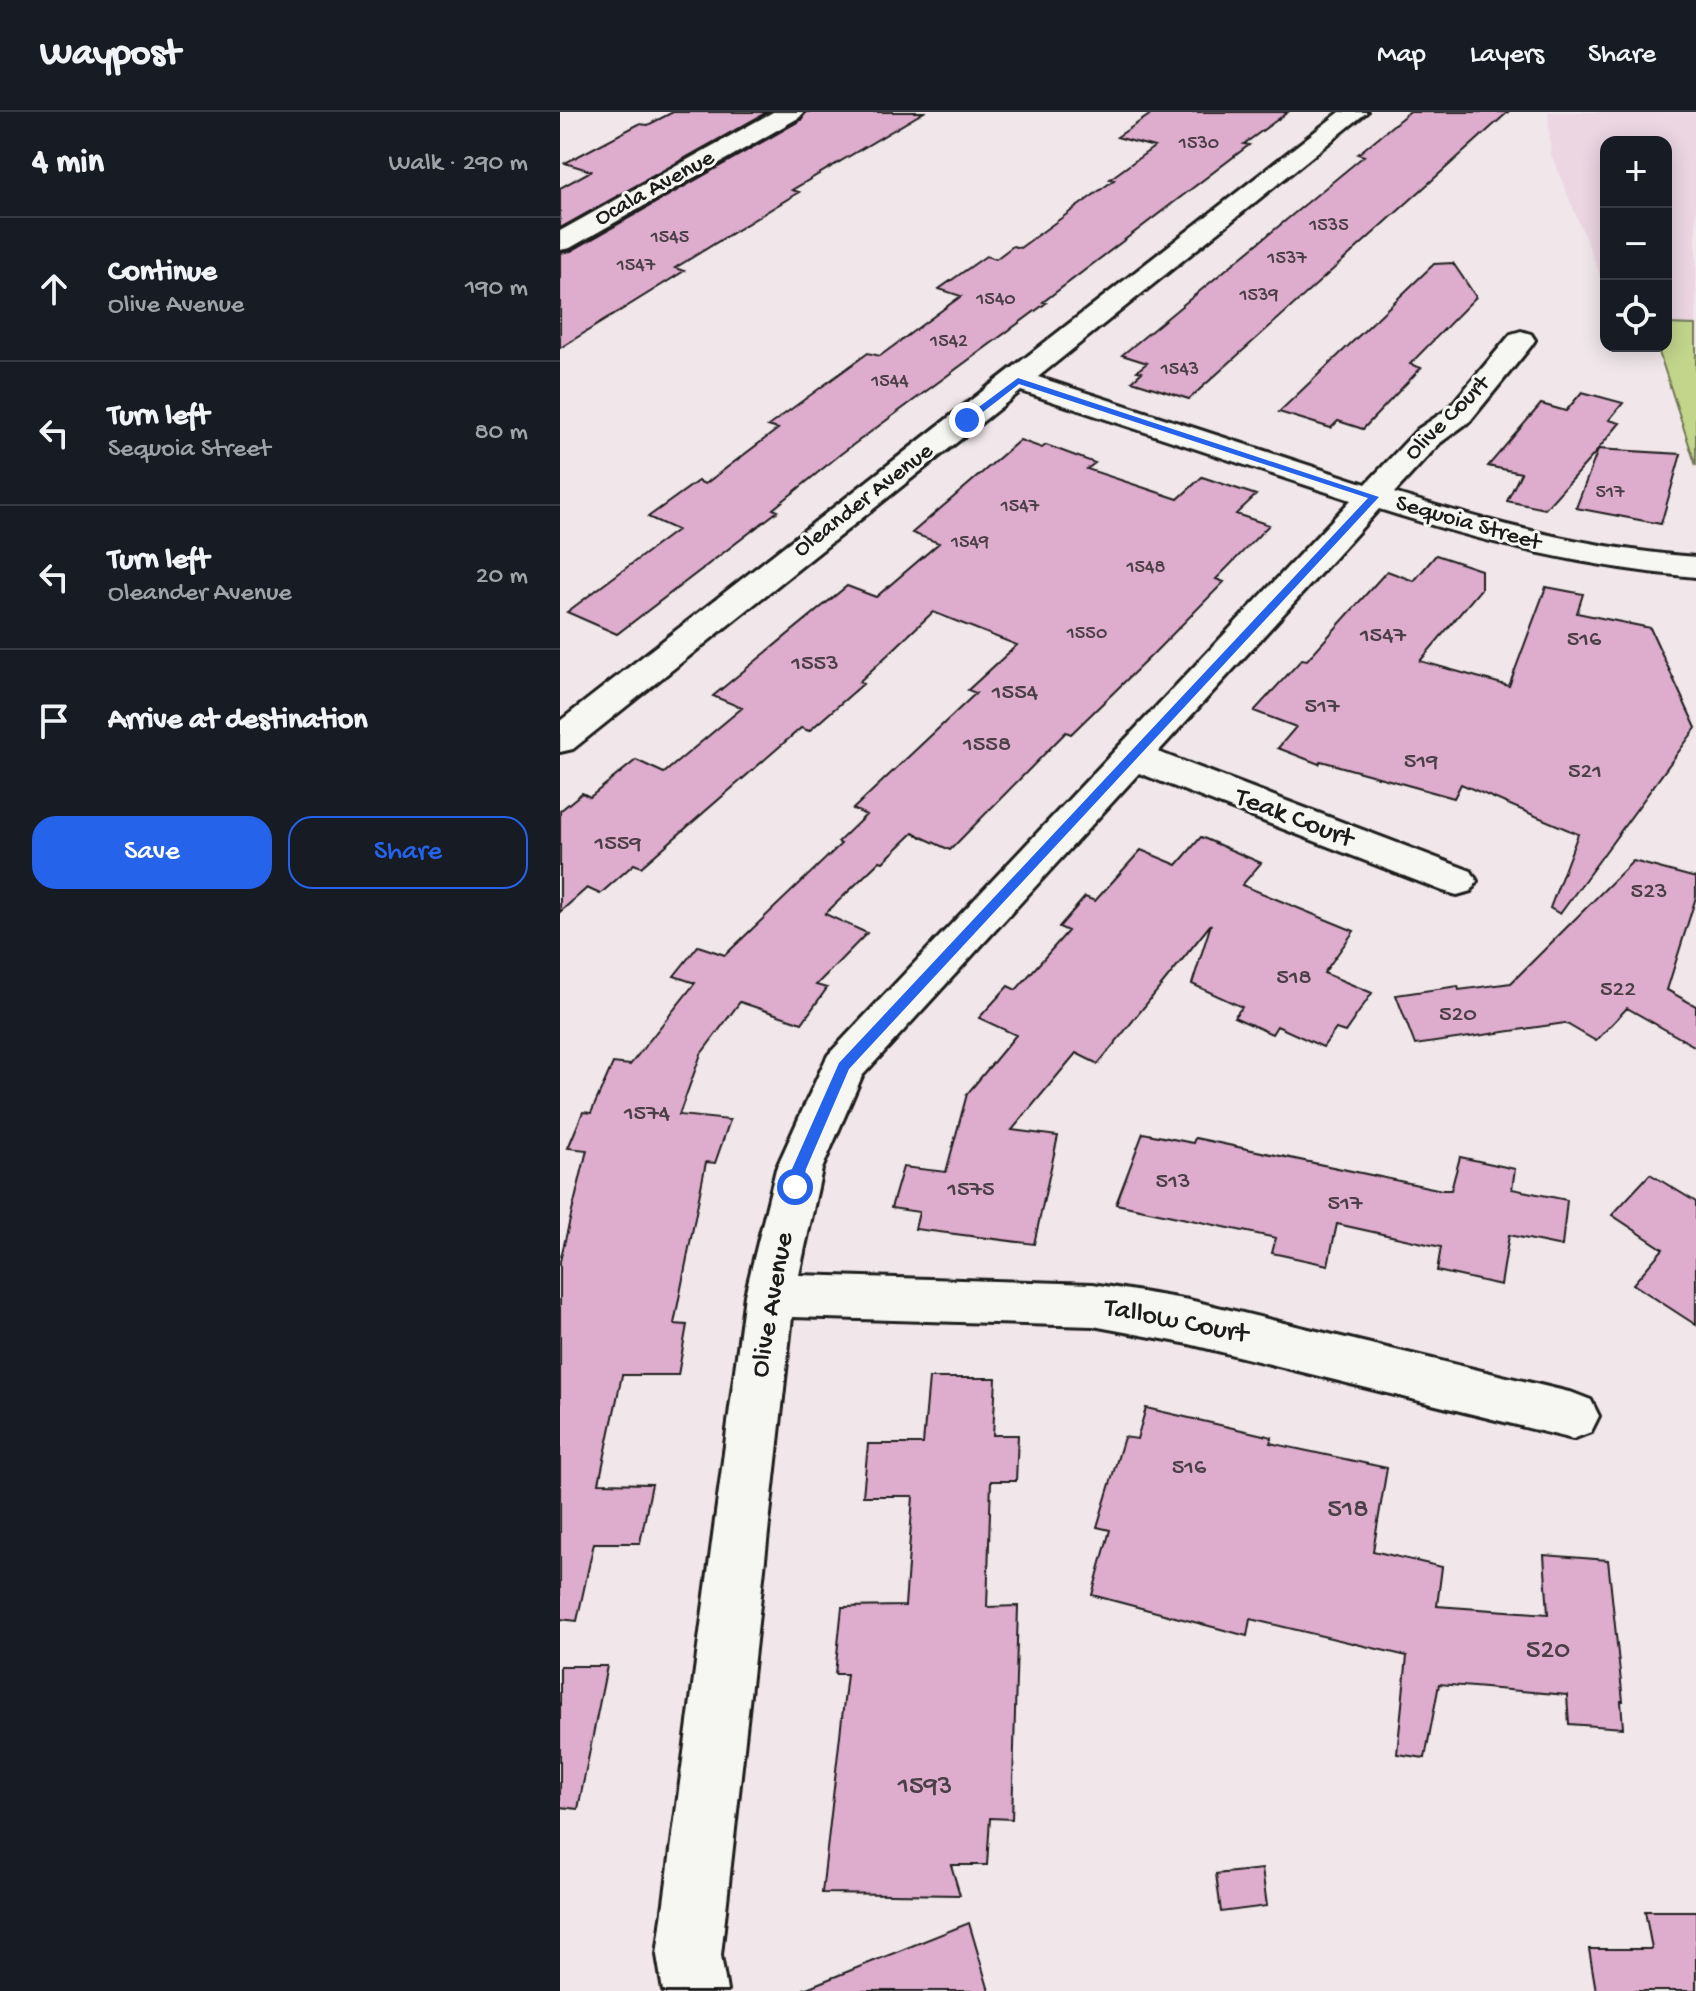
<!DOCTYPE html>
<meta charset="utf-8">
<style>
:root{--surface:#171b24;--page:#242831;--text:#f1f3f6;--muted:#9ea1a6;--line:#363941;--accent:#2563eb}
body{margin:0;font-family:"Gochi Hand",sans-serif;background:var(--page);color:var(--text)}
.controls{position:absolute;right:24px;top:24px;display:grid;overflow:hidden;border-radius:16px;box-shadow:0 4px 20px #0003}
.controls button{width:72px;height:72px;display:grid;place-items:center;padding:0;border:0;border-bottom:2px solid var(--line);background:var(--surface);color:var(--text);font:40px sans-serif}
.stop{position:absolute;width:24px;height:24px;margin:-18px;border:6px solid #2563eb;border-radius:50%;background:#fff}
.stop.end{background:#2563eb;border-color:#fff;box-shadow:0 2px 8px #0008}
.list{margin:0;padding:0;list-style:none}
h2{display:flex;justify-content:space-between;align-items:center;height:104px;margin:0;padding:0 32px;font-size:34px}
h2 small{font-size:26px;font-weight:400;color:var(--muted)}
.list li{display:grid;grid-template-columns:52px 1fr auto;gap:24px;align-items:center;box-sizing:border-box;height:144px;padding:0 32px;border-top:2px solid var(--line)}
.list b{display:block;font-size:30px;white-space:nowrap}
.list p{margin:0;font-size:26px;white-space:nowrap;color:var(--muted)}
.list em{font-size:26px;font-style:normal;color:var(--muted)}
.actions{display:flex;gap:16px;padding:24px 32px}
.actions a{flex:1;padding:18px 0;border:2px solid var(--accent);border-radius:24px;text-align:center;font-size:28px;color:var(--accent)}
.actions .main{background:var(--accent);color:#fff}
.icon{flex:none;width:44px;height:44px;fill:none;stroke:currentColor;stroke-width:2;stroke-linecap:round;stroke-linejoin:round}
.map{position:relative;flex:none;width:1136px;height:1879px;overflow:hidden}
header{display:flex;align-items:center;gap:48px;box-sizing:border-box;height:112px;padding:0 40px;background:var(--surface);border-bottom:2px solid var(--line)}
header strong{font-size:38px}
nav{display:flex;gap:44px;margin-inline-start:auto;font-size:28px}
main{display:flex}
aside{flex:1;background:var(--surface)}
.map>svg:first-child{display:block}
</style>
<header>
<strong>Waypost</strong>
<nav><a>Map</a><a>Layers</a><a>Share</a></nav>
</header>
<main>
<aside>
<h2>4 min<small>Walk · 290 m</small></h2>
<ul class="list">
<li><svg class="icon" aria-label="ahead" viewBox="0 0 24 24"><path d="M12 20V5M6 11l6-6 6 6"/></svg><div><b>Continue</b><p>Olive Avenue</p></div><em>190 m</em></li>
<li><svg class="icon" aria-label="left" viewBox="0 0 24 24"><path d="M17 20v-9H6M10 6l-5 5 5 5"/></svg><div><b>Turn left</b><p>Sequoia Street</p></div><em>80 m</em></li>
<li><svg class="icon" aria-label="left" viewBox="0 0 24 24"><path d="M17 20v-9H6M10 6l-5 5 5 5"/></svg><div><b>Turn left</b><p>Oleander Avenue</p></div><em>20 m</em></li>
<li><svg class="icon" aria-label="arrive" viewBox="0 0 24 24"><path d="M6 21V4h12l-3 4 3 4H6"/></svg><div><b>Arrive at destination</b></div></li>
</ul>
<div class="actions"><a class="main">Save</a><a>Share</a></div>
</aside>
<div class="map">
<svg width="1136" height="1879" viewBox="0 0 1136 1879">
<rect width="100%" height="100%" fill="#f1e7eb"/>
<filter id="ink" filterUnits="userSpaceOnUse"><feTurbulence type="fractalNoise" baseFrequency=".0125" numOctaves="2"/><feDisplacementMap in="SourceGraphic" scale="16" xChannelSelector="R" yChannelSelector="G"/><feConvolveMatrix kernelMatrix="1 2 1 2 8 2 1 2 1" color-interpolation-filters="sRGB"/></filter>
<g filter="url(#ink)">
<path fill="#ebd6e2" d="M 988,0 L 1136,0 L 1136,213 L 1106,212 L 1106,30 L 1046,30 L 1046,177 L 991,42 Z"/>
<path fill="#c2d58b" stroke="#6f7854" stroke-width="2" d="M 1106,212 L 1136,213 L 1136,354 L 1097,234 L 1106,234 Z"/>
<path fill="#deadcd" stroke="#1c1c1c" stroke-width="2" d="M 113,0 L 207,0 L 0,116 L 0,76 L 31,59 L 5,51 L 79,12 L 88,13 Z
M 246,0 L 364,0 L 232,78 L 239,80 L 115,156 L 124,159 L 0,236 L 0,141 L 11,139 L 241,8 Z
M 594,0 L 728,0 L 684,32 L 689,33 L 483,190 L 486,191 L 282,341 L 213,397 L 218,399 L 57,522 L 7,500 L 117,418 L 88,405 L 138,369 L 145,372 L 218,317 L 208,314 L 308,241 L 320,244 L 401,184 L 379,177 L 426,144 L 436,147 L 453,134 L 460,136 L 554,68 L 550,67 L 594,35 L 557,25 Z
M 849,0 L 948,0 L 629,287 L 572,269 L 582,260 L 577,259 L 587,251 L 562,243 L 804,44 L 798,42 Z
M 893,151 L 916,185 L 850,252 L 861,256 L 803,317 L 778,309 L 771,316 L 719,300 L 874,152 Z
M 1022,280 L 1063,291 L 1049,308 L 1060,311 L 1038,337 L 1121,342 L 1101,412 L 1016,396 L 1038,338 L 985,397 L 947,389 L 961,361 L 928,354 L 981,292 L 1006,299 Z
M 460,328 L 482,336 L 486,333 L 535,351 L 527,357 L 618,387 L 642,365 L 696,383 L 676,402 L 709,413 L 656,467 L 664,470 L 588,547 L 511,622 L 506,620 L 390,738 L 353,721 L 323,750 L 320,749 L 265,802 L 307,821 L 256,873 L 267,876 L 242,911 L 180,890 L 141,942 L 119,1003 L 170,1008 L 155,1051 L 146,1050 L 114,1212 L 127,1213 L 118,1263 L 62,1263 L 39,1371 L 92,1372 L 80,1431 L 34,1431 L 17,1509 L 0,1507 L 0,1149 L 27,1038 L 8,1036 L 23,1000 L 31,1001 L 53,951 L 70,953 L 135,871 L 114,864 L 138,834 L 165,843 L 281,732 L 278,730 L 306,703 L 293,697 L 416,581 L 408,578 L 457,533 L 373,500 L 299,570 L 303,572 L 249,619 L 241,616 L 81,755 L 74,752 L 40,782 L 27,776 L 0,800 L 0,699 L 22,681 L 30,685 L 76,648 L 104,661 L 182,596 L 153,584 L 287,474 L 316,485 L 379,431 L 352,421 Z
M 876,443 L 921,458 L 921,477 L 860,549 L 949,574 L 986,475 L 1023,482 L 1017,501 L 1090,516 L 1136,616 L 1000,802 L 990,796 L 1018,722 L 901,672 L 894,686 L 761,649 L 759,652 L 718,636 L 736,615 L 694,599 L 742,547 L 747,548 L 827,459 L 854,469 Z
M 641,725 L 701,751 L 682,773 L 794,819 L 764,861 L 812,881 L 785,920 L 776,917 L 763,935 L 717,914 L 712,922 L 674,905 L 682,895 L 632,872 L 651,812 L 538,952 L 516,941 L 452,1018 L 498,1024 L 474,1132 L 355,1117 L 359,1100 L 331,1096 L 343,1055 L 386,1060 L 407,982 L 456,923 L 419,906 L 448,874 L 456,878 L 508,819 L 499,815 L 525,785 L 535,789 L 581,738 L 617,753 Z
M 1073,749 L 1136,766 L 1136,785 L 1107,878 L 1136,894 L 1136,935 L 1067,896 L 1036,929 L 1005,911 L 855,933 L 836,883 L 898,874 L 899,878 L 951,871 Z
M 583,1021 L 633,1031 L 635,1026 L 882,1078 L 891,1078 L 900,1045 L 955,1057 L 952,1077 L 1007,1088 L 1002,1134 L 949,1123 L 941,1173 L 877,1159 L 881,1135 L 777,1112 L 768,1153 L 712,1141 L 716,1126 L 556,1092 Z
M 1090,1062 L 1136,1090 L 1136,1213 L 1073,1172 L 1103,1137 L 1052,1103 Z
M 369,1266 L 436,1266 L 433,1323 L 458,1323 L 456,1369 L 431,1369 L 427,1495 L 458,1494 L 452,1707 L 430,1706 L 427,1753 L 391,1753 L 400,1783 L 262,1781 L 287,1562 L 275,1562 L 282,1495 L 345,1494 L 353,1384 L 303,1384 L 308,1332 L 363,1332 Z
M 586,1296 L 712,1325 L 710,1331 L 827,1356 L 813,1439 L 882,1455 L 877,1494 L 988,1502 L 984,1443 L 1048,1448 L 1063,1589 L 1061,1589 L 1063,1616 L 1009,1612 L 1007,1583 L 879,1572 L 865,1646 L 837,1642 L 847,1544 L 690,1507 L 687,1524 L 532,1483 L 550,1418 L 537,1415 L 564,1325 L 577,1327 Z
M 0,1554 L 47,1554 L 18,1697 L 0,1695 Z
M 702,1757 L 707,1794 L 661,1800 L 656,1762 Z
M 1085,1799 L 1136,1799 L 1136,1879 L 1036,1879 L 1029,1837 L 1092,1837 Z
M 409,1811 L 429,1879 L 244,1879 L 244,1877 Z"/>
<g fill="none" stroke-linecap="round" stroke-linejoin="round">
<g stroke="#1c1c1c" stroke-width="6">
<path id="minor" d="M 213,0 L 243,0 L 240,5 L 10,136 L 0,138 L 0,119 Z
M 780,0 L 807,0 L 478,265 L 806,372 L 858,317 L 888,297 L 951,222 L 961,219 L 971,222 L 975,228 L 971,234 L 910,309 L 880,331 L 834,381 C 934,412 1032,437 1136,445 L 1136,465 C 1027,456 923,430 819,397 L 598,640 L 911,759 L 917,769 L 911,779 L 897,783 L 883,779 L 579,661 L 302,964 L 262,1057 L 239,1163 L 533,1172 L 629,1188 L 1013,1281 L 1031,1288 L 1039,1304 L 1031,1320 L 1013,1327 L 629,1232 L 533,1214 L 232,1205 L 161,1843 L 167,1879 L 103,1879 L 97,1843 L 185,1183 L 216,1057 L 262,955 L 268,943 L 791,388 L 461,279 L 13,637 L 0,640 L 0,609 Z"/>
</g>
<use href="#minor" fill="#f6f6f2" fill-rule="evenodd"/>
</g>
</g>
<path fill="#2563eb" d="M 458,266 L 819,385 L 289,957 L 246,1057 L 242,1075 L 235,1081 L 228,1075 L 232,1057 L 279,951 L 808,386 L 459,272 L 410,310 L 404,310 L 404,306 Z"/>
<g text-anchor="middle" dominant-baseline="central" stroke-width="6" stroke-linejoin="round" paint-order="stroke">
<g font-size="20" fill="#4c4048">
<text x="639" y="32">1530</text>
<text x="769" y="114">1535</text>
<text x="110" y="126">1545</text>
<text x="727" y="147">1537</text>
<text x="76" y="154">1547</text>
<text x="699" y="184">1539</text>
<text x="436" y="188">1540</text>
<text x="389" y="230">1542</text>
<text x="620" y="258">1543</text>
<text x="330" y="270">1544</text>
<text x="1050" y="381">517</text>
<text x="460" y="395">1547</text>
<text x="410" y="431">1549</text>
<text x="586" y="456">1548</text>
<text x="527" y="522">1550</text>
</g>
<g font-size="24" fill="#1c1c1c" stroke="#f6f6f2">
<text transform="translate(95 77) rotate(-29)">Ocala Avenue</text>
<text transform="translate(888 307) rotate(-45)">Olive Court</text>
<text transform="translate(304 389) rotate(-38)">Oleander Avenue</text>
<text transform="translate(908 412) rotate(16)">Sequoia Street</text>
</g>
<g font-size="24" fill="#4c4048">
<text x="823" y="524">1547</text>
<text x="1024" y="528">516</text>
<text x="255" y="552">1553</text>
<text x="455" y="581">1554</text>
<text x="762" y="595">517</text>
<text x="427" y="633">1558</text>
<text x="861" y="650">519</text>
<text x="1025" y="660">521</text>
<text x="58" y="732">1559</text>
<text x="1089" y="780">523</text>
<text x="734" y="866">518</text>
<text x="1058" y="878">522</text>
<text x="898" y="903">520</text>
<text x="87" y="1002">1574</text>
<text x="613" y="1070">513</text>
<text x="411" y="1078">1575</text>
<text x="785" y="1092">517</text>
<text x="629" y="1356">516</text>
</g>
<g font-size="28" fill="#1c1c1c" stroke="#f6f6f2">
<text transform="translate(734 707) rotate(21)">Teak Court</text>
<text transform="translate(213 1193) rotate(-80)">Olive Avenue</text>
<text transform="translate(616 1210) rotate(11)">Tallow Court</text>
</g>
<g font-size="28" fill="#4c4048">
<text x="788" y="1398">518</text>
<text x="988" y="1539">520</text>
<text x="365" y="1675">1593</text>
</g>
</g>
</svg>
<div class="controls">
<button>+</button>
<button>−</button>
<button><svg class="icon" aria-label="locate" viewBox="0 0 24 24"><circle cx="12" cy="12" r="6"/><path d="M12 2v4M12 18v4M2 12h4M18 12h4"/></svg></button>
</div>
<div class="stop" style="left:235px;top:1075px"></div>
<div class="stop end" style="left:407px;top:308px"></div>
</div>
</main>
